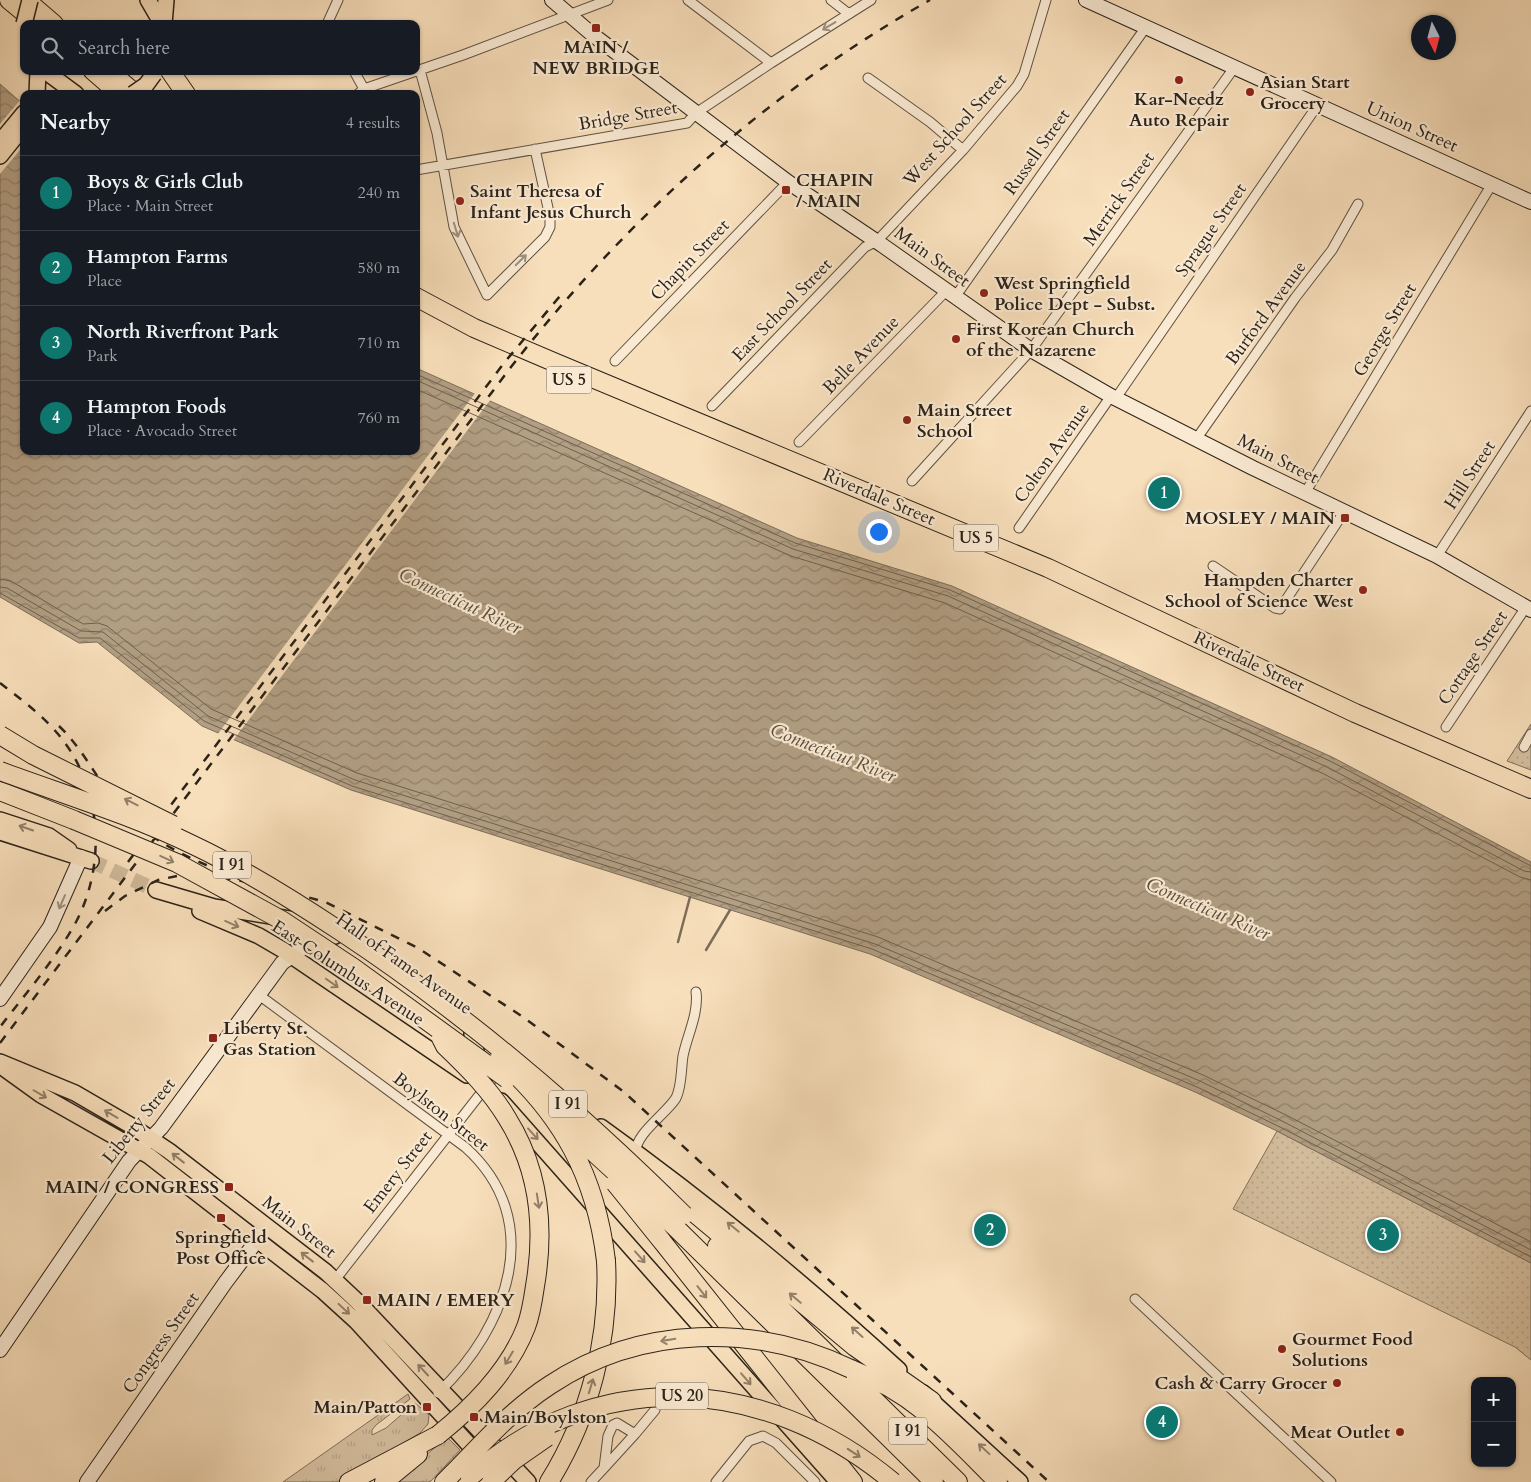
<!DOCTYPE html>
<meta charset="utf-8">
<style>
:root{--surface:#171b24;--page:#242831;--text:#f1f3f6;--muted:#9ea1a6;--line:#363941;--accent:#0f766e}
body{margin:0;font-family:Cardo,serif;background:var(--page);color:var(--text)}
.controls{position:absolute;right:15px;bottom:15px;display:grid;overflow:hidden;border-radius:10px;box-shadow:0 1px 4px #0004}
.controls button{width:45px;height:45px;display:grid;place-items:center;padding:0;border:0;border-bottom:1px solid var(--line);background:var(--surface);color:var(--text);font:25px sans-serif}
.compass{position:absolute;left:1411px;top:15px;width:45px;height:45px;border-radius:50%;background:var(--surface);box-shadow:0 1px 4px #0004;rotate:174deg}
.you{position:absolute;left:878px;top:531px;width:18px;height:18px;margin:-12px;border:4px solid #fff;border-radius:50%;background:#1a73e8;box-shadow:0 0 0 8px #1a73e833}
.badge{display:grid;place-items:center;width:32px;height:32px;border-radius:50%;background:var(--accent);color:#fff;font-size:16px;font-weight:700}
.pin{position:absolute;translate:-50% -50%;border:2px solid #fff;box-shadow:0 1px 5px #0006}
.list{margin:0;padding:0;list-style:none}
h2{display:flex;justify-content:space-between;align-items:center;height:65px;margin:0;padding:0 20px;font-size:21px}
h2 small{font-size:16px;font-weight:400;color:var(--muted)}
.list li{display:grid;grid-template-columns:32px 1fr auto;gap:15px;align-items:center;box-sizing:border-box;height:75px;padding:0 20px;border-top:1px solid var(--line)}
.list b{display:block;font-size:19px;white-space:nowrap}
.list p{margin:0;font-size:16px;white-space:nowrap;color:var(--muted)}
.list em{font-size:16px;font-style:normal;color:var(--muted)}
.icon{flex:none;width:28px;height:28px;fill:none;stroke:currentColor;stroke-width:2;stroke-linecap:round;stroke-linejoin:round}
.map{position:relative;flex:none;width:1531px;height:1482px;overflow:hidden}
.search{position:absolute;background:var(--surface);box-shadow:0 1px 4px #0004;left:20px;top:20px;width:400px;height:55px;display:flex;align-items:center;gap:12px;box-sizing:border-box;padding:0 18px;border-radius:10px;color:var(--muted);font-size:19px}
.panel{position:absolute;background:var(--surface);box-shadow:0 1px 4px #0004;left:20px;top:90px;width:400px;height:365px;border-radius:10px}
.map>svg:first-child{display:block}
</style>
<div class="map">
<svg width="1531" height="1482" viewBox="0 0 1531 1482">
<defs>
<pattern id="grass-tufts" width="24" height="20" patternUnits="userSpaceOnUse" patternTransform="scale(1.25)"><rect width="24" height="20" fill="#d5bf9f"/><path d="M3 7l-1-3M5 7V3M7 7l1-3M15 17l-1-3M17 17v-4M19 17l1-3" fill="none" stroke="#b7a488"/></pattern>
<pattern id="park-dots" width="8" height="8" patternUnits="userSpaceOnUse" patternTransform="scale(1.25)"><rect width="8" height="8" fill="#d5bf9f"/><path d="M2 2h.1M6 6h.1" fill="none" stroke="#b7a488" stroke-width="1.8" stroke-linecap="round"/></pattern>
<pattern id="water-waves" width="16" height="10" patternUnits="userSpaceOnUse" patternTransform="scale(1.25)"><rect width="16" height="10" fill="#b29f84"/><path d="M0 5q4-4 8 0t8 0" fill="none" stroke="#91816b"/></pattern>
</defs>
<rect width="100%" height="100%" fill="#f8dfbb"/>
<filter id="stains"><feTurbulence type="fractalNoise" baseFrequency=".004" numOctaves="4"/><feColorMatrix values="0 0 0 0 .2 0 0 0 0 .09 0 0 0 0 .02 0 0 0 .5 -.17"/></filter>
<radialGradient id="worn" r=".72"><stop offset=".6" stop-color="#630" stop-opacity="0"/><stop offset="1" stop-color="#630" stop-opacity=".3"/></radialGradient>
<path fill="url(#grass-tufts)" stroke="#80705c" d="M 408,1394 L 410,1399 L 376,1425 L 372,1430 L 372,1435 L 386,1428 L 415,1403 L 429,1415 L 428,1424 L 420,1433 L 337,1482 L 283,1482 Z
M 447,1437 L 460,1450 L 430,1482 L 395,1482 Z"/>
<path fill="url(#park-dots)" stroke="#80705c" d="M 1531,724 L 1531,770 L 1507,761 Z
M 1277,1131 L 1531,1263 L 1531,1360 L 1515,1347 L 1233,1209 Z"/>
<path fill="url(#water-waves)" stroke="#7c6d59" d="M 0,84 L 24,105 L 24,451 L 416,451 L 416,368 L 797,538 L 952,586 L 1332,757 L 1531,862 L 1531,1263 L 1277,1131 L 1195,1092 L 870,954 L 351,790 L 202,726 L 97,642 L 79,643 L 0,597 Z"/>
<path fill="#f8dfbb" d="M 21,99 L 24,102 L 24,145 L 0,174 L 0,124 Z
M 476,392 L 491,399 L 232,742 L 217,735 Z"/>
<g fill="none" stroke-linecap="round" stroke-linejoin="round">
<path stroke="#6e604e" stroke-width="1" d="M 416,374 L 795,543 L 950,590 L 1330,761 L 1531,866
M 416,380 L 793,549 L 948,596 L 1327,767 L 1524,871 L 1531,872
M 416,389 L 791,556 L 945,603 L 1324,774 L 1520,877 L 1531,880
M 0,579 L 11,581 L 83,624 L 98,623 L 107,626 L 211,709 L 357,773 L 878,937 L 1203,1075 L 1286,1115 L 1531,1242
M 0,587 L 7,588 L 81,631 L 103,632 L 208,716 L 355,780 L 875,944 L 1200,1081 L 1282,1121 L 1531,1250
M 0,593 L 79,638 L 100,638 L 204,721 L 352,786 L 872,949 L 1197,1087 L 1280,1127 L 1531,1257"/>
<path stroke="#7c6d59" stroke-width="2.5" d="M 678,942 L 690,897
M 706,950 L 730,910"/>
<path stroke="#cfb99a" stroke-width="15" stroke-dasharray="15 8" stroke-linecap="butt" d="M 91,861 L 156,890"/>
<g stroke="#5e5141" stroke-width="11">
<path id="street" d="M 688,0 L 771,63
M 831,0 L 849,14
M 327,24 L 338,0
M 420,70 L 437,133 L 454,227 L 487,295 L 545,237 L 550,227 L 550,217 L 535,149
M 354,71 L 364,89
M 868,78 L 930,122 L 963,150
M 358,94 L 364,89 L 463,55 L 608,0
M 416,170 L 687,123 L 696,113 L 771,63 L 871,0
M 955,297 L 1146,27
M 615,361 L 788,182
M 1116,398 L 1317,106
M 712,406 L 865,247 L 877,241 L 963,150 L 1017,86 L 1024,74 L 1046,0
M 1197,438 L 1295,298 L 1332,250 L 1358,204
M 799,442 L 947,290
M 912,481 L 1031,350 L 1234,68
M 1305,493 L 1492,184
M 1019,528 L 1111,396
M 1437,556 L 1531,411
M 1213,566 L 1275,608 L 1280,609 L 1344,512
M 1446,727 L 1526,607
M 1524,747 L 1531,734
M 259,995 L 465,1147 C 547,1220 508,1327 438,1393
M 636,1152 C 635,1134 666,1114 676,1098 C 682,1086 681,1069 683,1056 C 687,1036 699,1013 696,992
M 335,1280 L 499,1070
M 1135,1299 L 1331,1482
M 604,1468 L 635,1434
M 591,1482 L 604,1468 L 608,1436 L 613,1425 L 617,1423 L 635,1434 L 655,1410
M 716,1482 L 749,1441 L 763,1436 L 776,1443 L 815,1482"/>
</g>
<g stroke="#2b2218" stroke-width="16">
<path id="secondary" d="M 552,0 L 593,35 L 788,182 L 882,245 L 1031,350 L 1111,396 L 1253,468 L 1437,556 L 1531,610
M 1086,0 L 1531,202
M 0,999 L 50,927 L 81,857
M 0,1350 L 129,1161 L 161,1128 L 282,963 L 300,950 L 306,941 L 315,933
M 87,1482 L 225,1283 L 264,1231"/>
</g>
<g stroke="#2b2218" stroke-width="18">
<path id="primary" d="M 148,0 L 162,24
M 164,24 L 166,0
M 45,71 L 76,94
M 37,94 L 38,71
M 0,142 L 24,113
M 0,156 L 16,136
M 0,820 L 49,836 L 69,850
M 0,832 L 91,861
M 156,890 L 214,907 L 302,921 L 335,936
M 200,911 L 259,936 L 283,950 L 467,1075
M 0,1062 L 75,1093 L 130,1125 L 169,1151 L 326,1272 L 359,1303 L 528,1482
M 467,1063 L 476,1051 L 472,1034
M 5,1069 L 41,1095 L 149,1156 L 323,1291 L 356,1321 L 482,1459
M 501,1101 L 838,1482
M 601,1127 C 706,1202 804,1283 899,1370
M 923,1393 L 1020,1482"/>
</g>
<g stroke="#2b2218" stroke-width="20">
<path id="highway" d="M 9,0 L 32,19
M 26,0 L 54,24
M 93,71 L 115,90
M 109,71 L 136,94
M 170,71 L 186,94
M 416,297 L 474,328 L 556,363 L 1048,568 L 1355,713 L 1531,789
M 0,791 L 74,820
M 674,1196 L 855,1347 L 932,1401
M 674,1226 L 934,1482
M 661,1240 L 853,1482
M 717,1246 L 958,1482
M 851,1369 C 917,1395 950,1434 998,1482
M 349,1482 L 438,1435
M 384,1482 L 418,1454
M 444,1482 L 460,1466
M 549,1482 C 590,1416 610,1338 606,1261"/>
</g>
<use href="#street" stroke="#faead3" stroke-width="9"/>
<use href="#secondary" stroke="#faead3" stroke-width="14"/>
<use href="#primary" stroke="#f8dfbb" stroke-width="15"/>
<use href="#highway" stroke="#f8dfbb" stroke-width="18"/>
<path stroke="#2b2218" stroke-width="2.5" stroke-dasharray="9 9" stroke-linecap="butt" d="M 0,683 C 22,700 45,717 62,739 C 102,790 106,865 76,922 C 55,960 26,993 0,1027
M 59,726 C 84,750 97,780 119,806 C 147,840 188,858 228,874
M 128,862 L 504,363 L 560,296
M 105,911 L 125,896 L 158,880 L 182,875 L 214,876 L 264,885 L 325,902 L 418,948 L 523,1017 L 624,1092 L 1049,1482
M 0,1043 L 511,367 C 627,218 766,93 930,0"/>
<g stroke="#2b2218" stroke-width="18" stroke-linecap="butt">
<path id="primary-bridge" d="M 24,24 L 30,0
M 133,94 L 146,85 L 154,74"/>
</g>
<g stroke="#2b2218" stroke-width="20" stroke-linecap="butt">
<path id="highway-bridge" d="M 0,735 L 33,755 L 173,825
M 0,771 C 65,795 131,815 193,845 C 244,869 293,900 340,931 C 467,1015 576,1108 684,1215
M 74,820 L 177,863 L 283,921 L 354,968 L 507,1079
M 499,1059 C 562,1115 596,1176 606,1261
M 564,1125 L 674,1226
M 615,1183 L 661,1240
M 438,1435 C 474,1406 509,1371 526,1327 C 531,1314 533,1300 535,1286 C 545,1228 539,1169 507,1118 C 491,1091 468,1068 445,1046 L 441,1038
M 460,1466 C 488,1437 516,1407 550,1385 C 640,1325 755,1323 851,1369
M 470,1477 C 597,1364 765,1375 893,1482
M 491,1482 L 514,1460 L 547,1437"/>
</g>
<use href="#primary-bridge" stroke="#f8dfbb" stroke-width="15"/>
<use href="#highway-bridge" stroke="#f8dfbb" stroke-width="18"/>
</g>
<defs><path id="oneway-shaft" d="M-6 0H5M1.5-3L5.5 0L1.5 3" fill="none" stroke-width="1.6" stroke-linecap="round" stroke-linejoin="round" transform="scale(1.25)"/></defs>
<g stroke="#9d907f">
<use href="#oneway-shaft" transform="translate(829 26) rotate(149)"/>
<use href="#oneway-shaft" transform="translate(456 230) rotate(73)"/>
<use href="#oneway-shaft" transform="translate(521 260) rotate(-45)"/>
<use href="#oneway-shaft" transform="translate(62 902) rotate(114)"/>
</g>
<g stroke="#92806a">
<use href="#oneway-shaft" transform="translate(131 802) rotate(-153)"/>
<use href="#oneway-shaft" transform="translate(26 828) rotate(-161)"/>
<use href="#oneway-shaft" transform="translate(167 859) rotate(25)"/>
<use href="#oneway-shaft" transform="translate(232 924) rotate(24)"/>
<use href="#oneway-shaft" transform="translate(332 983) rotate(35)"/>
<use href="#oneway-shaft" transform="translate(40 1094) rotate(30)"/>
<use href="#oneway-shaft" transform="translate(111 1114) rotate(-149)"/>
<use href="#oneway-shaft" transform="translate(533 1134) rotate(48)"/>
<use href="#oneway-shaft" transform="translate(178 1158) rotate(-142)"/>
<use href="#oneway-shaft" transform="translate(538 1201) rotate(81)"/>
<use href="#oneway-shaft" transform="translate(733 1227) rotate(-141)"/>
<use href="#oneway-shaft" transform="translate(307 1257) rotate(-142)"/>
<use href="#oneway-shaft" transform="translate(640 1257) rotate(49)"/>
<use href="#oneway-shaft" transform="translate(702 1292) rotate(52)"/>
<use href="#oneway-shaft" transform="translate(795 1298) rotate(-140)"/>
<use href="#oneway-shaft" transform="translate(344 1309) rotate(43)"/>
<use href="#oneway-shaft" transform="translate(857 1332) rotate(-138)"/>
<use href="#oneway-shaft" transform="translate(668 1340) rotate(170)"/>
<use href="#oneway-shaft" transform="translate(509 1358) rotate(121)"/>
<use href="#oneway-shaft" transform="translate(423 1370) rotate(-133)"/>
<use href="#oneway-shaft" transform="translate(746 1379) rotate(49)"/>
<use href="#oneway-shaft" transform="translate(591 1386) rotate(-73)"/>
<use href="#oneway-shaft" transform="translate(984 1449) rotate(-137)"/>
<use href="#oneway-shaft" transform="translate(854 1453) rotate(33)"/>
</g>
<g fill="#8f2418" stroke="#faead3" stroke-width="2">
<rect x="591" y="23" width="10" height="10" rx="2.5"/>
<circle cx="1179" cy="80" r="5"/>
<circle cx="1250" cy="92" r="5"/>
<rect x="781" y="185" width="10" height="10" rx="2.5"/>
<circle cx="460" cy="201" r="5"/>
<circle cx="984" cy="293" r="5"/>
<circle cx="956" cy="339" r="5"/>
<circle cx="907" cy="420" r="5"/>
<rect x="1340" y="513" width="10" height="10" rx="2.5"/>
<circle cx="1363" cy="590" r="5"/>
<rect x="208" y="1033" width="10" height="10" rx="2.5"/>
<rect x="224" y="1182" width="10" height="10" rx="2.5"/>
<rect x="216" y="1213" width="10" height="10" rx="2.5"/>
<rect x="362" y="1295" width="10" height="10" rx="2.5"/>
<circle cx="1282" cy="1349" r="5"/>
<circle cx="1337" cy="1383" r="5"/>
<rect x="422" y="1402" width="10" height="10" rx="2.5"/>
<rect x="469" y="1412" width="10" height="10" rx="2.5"/>
<circle cx="1400" cy="1432" r="5"/>
</g>
<g text-anchor="middle" dominant-baseline="central" stroke-width="4.5" stroke-linejoin="round" paint-order="stroke">
<g fill="#faead3" stroke="#695e50" stroke-width="1">
<rect x="546.5" y="366.5" width="45" height="27" rx="4"/>
<rect x="953.5" y="524.5" width="45" height="27" rx="4"/>
<rect x="213" y="851.5" width="38" height="27" rx="4"/>
<rect x="549" y="1090.5" width="38" height="27" rx="4"/>
<rect x="656" y="1382.5" width="52" height="27" rx="4"/>
<rect x="889" y="1417.5" width="38" height="27" rx="4"/>
</g>
<g font-size="16" font-weight="bold" fill="#2b2218">
<text x="569" y="380">US 5</text>
<text x="976" y="538">US 5</text>
<text x="232" y="865">I 91</text>
<text x="568" y="1104">I 91</text>
<text x="682" y="1396">US 20</text>
<text x="908" y="1431">I 91</text>
</g>
<g font-size="18" font-weight="bold" fill="#2b2218" stroke="#faead3" text-anchor="start">
<text x="596" y="47" text-anchor="middle">MAIN /<tspan x="596" dy="21">NEW BRIDGE</tspan></text>
<text x="1260" y="82">Asian Start<tspan x="1260" dy="21">Grocery</tspan></text>
<text x="1179" y="99" text-anchor="middle">Kar-Needz<tspan x="1179" dy="21">Auto Repair</tspan></text>
<text x="796" y="180">CHAPIN<tspan x="796" dy="21">/ MAIN</tspan></text>
<text x="470" y="191">Saint Theresa of<tspan x="470" dy="21">Infant Jesus Church</tspan></text>
<text x="994" y="283">West Springfield<tspan x="994" dy="21">Police Dept - Subst.</tspan></text>
<text x="966" y="329">First Korean Church<tspan x="966" dy="21">of the Nazarene</tspan></text>
<text x="917" y="410">Main Street<tspan x="917" dy="21">School</tspan></text>
<text x="1335" y="518" text-anchor="end">MOSLEY / MAIN</text>
<text x="1353" y="580" text-anchor="end">Hampden Charter<tspan x="1353" dy="21">School of Science West</tspan></text>
<text x="223" y="1028">Liberty St.<tspan x="223" dy="21">Gas Station</tspan></text>
<text x="219" y="1187" text-anchor="end">MAIN / CONGRESS</text>
<text x="221" y="1237" text-anchor="middle">Springfield<tspan x="221" dy="21">Post Office</tspan></text>
<text x="377" y="1300">MAIN / EMERY</text>
<text x="1292" y="1339">Gourmet Food<tspan x="1292" dy="21">Solutions</tspan></text>
<text x="1327" y="1383" text-anchor="end">Cash &amp; Carry Grocer</text>
<text x="417" y="1407" text-anchor="end">Main/Patton</text>
<text x="484" y="1417">Main/Boylston</text>
<text x="1390" y="1432" text-anchor="end">Meat Outlet</text>
</g>
<g font-size="18" fill="#2b2218" stroke="#faead3">
<text transform="translate(628 116) rotate(-10)">Bridge Street</text>
<text transform="translate(1412 127) rotate(24)">Union Street</text>
<text transform="translate(955 130) rotate(-48)">West School Street</text>
<text transform="translate(1037 152) rotate(-55)">Russell Street</text>
<text transform="translate(1119 199) rotate(-55)">Merrick Street</text>
<text transform="translate(1211 230) rotate(-55)">Sprague Street</text>
<text transform="translate(932 257) rotate(36)">Main Street</text>
<text transform="translate(690 260) rotate(-46)">Chapin Street</text>
<text transform="translate(782 310) rotate(-46)">East School Street</text>
<text transform="translate(1266 313) rotate(-54)">Burford Avenue</text>
<text transform="translate(1385 330) rotate(-59)">George Street</text>
<text transform="translate(861 355) rotate(-46)">Belle Avenue</text>
<text transform="translate(1052 453) rotate(-55)">Colton Avenue</text>
<text transform="translate(1278 459) rotate(27)">Main Street</text>
<text transform="translate(1470 475) rotate(-57)">Hill Street</text>
<text transform="translate(879 497) rotate(23)">Riverdale Street</text>
<text transform="translate(1473 658) rotate(-56)">Cottage Street</text>
<text transform="translate(1249 662) rotate(25)">Riverdale Street</text>
<text transform="translate(404 964) rotate(35)">Hall of Fame Avenue</text>
<text transform="translate(348 973) rotate(33)">East Columbus Avenue</text>
<text transform="translate(441 1112) rotate(38)">Boylston Street</text>
<text transform="translate(139 1121) rotate(-51)">Liberty Street</text>
<text transform="translate(398 1172) rotate(-52)">Emery Street</text>
<text transform="translate(299 1227) rotate(38)">Main Street</text>
<text transform="translate(161 1343) rotate(-55)">Congress Street</text>
</g>
<g font-size="19" font-style="italic" fill="#5a4e3e" stroke="#faead3">
<text transform="translate(460 601) rotate(25)">Connecticut River</text>
<text transform="translate(833 753) rotate(21)">Connecticut River</text>
<text transform="translate(1208 909) rotate(23)">Connecticut River</text>
</g>
</g>
<rect width="100%" height="100%" filter="url(#stains)"/>
<rect width="100%" height="100%" fill="url(#worn)"/>
</svg>
<div class="controls">
<button>+</button>
<button>−</button>
</div>
<svg class="compass" viewBox="-18 -18 36 36"><path d="M0-13l5 13h-10z" fill="#e53935"/><path d="M0 13l5-13h-10z" fill="#9ea1a6"/></svg>
<div class="you"></div>
<div class="pin badge" style="left:1164px;top:493px">1</div>
<div class="pin badge" style="left:990px;top:1230px">2</div>
<div class="pin badge" style="left:1383px;top:1235px">3</div>
<div class="pin badge" style="left:1162px;top:1422px">4</div>
<div class="search"><svg class="icon" aria-label="search" viewBox="0 0 24 24"><circle cx="10" cy="10" r="6"/><path d="M15 15l6 6"/></svg>Search here</div>
<section class="panel">
<h2>Nearby<small>4 results</small></h2>
<ul class="list">
<li><span class="badge">1</span><div><b>Boys &amp; Girls Club</b><p>Place · Main Street</p></div><em>240 m</em></li>
<li><span class="badge">2</span><div><b>Hampton Farms</b><p>Place</p></div><em>580 m</em></li>
<li><span class="badge">3</span><div><b>North Riverfront Park</b><p>Park</p></div><em>710 m</em></li>
<li><span class="badge">4</span><div><b>Hampton Foods</b><p>Place · Avocado Street</p></div><em>760 m</em></li>
</ul>
</section>
</div>
